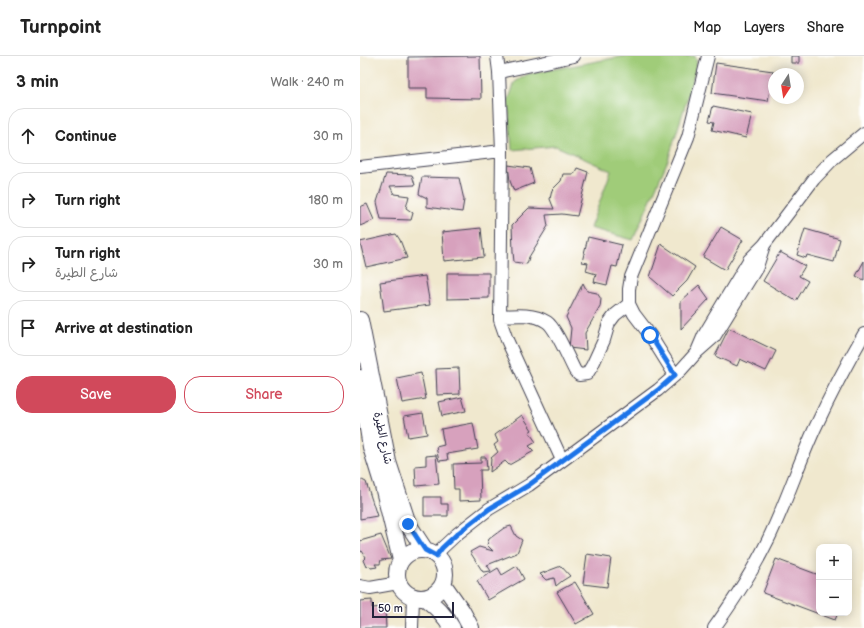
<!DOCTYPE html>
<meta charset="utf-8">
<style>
:root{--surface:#fff;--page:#f6f6f6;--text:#222;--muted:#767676;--line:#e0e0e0;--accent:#d1495b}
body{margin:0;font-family:"Balsamiq Sans","Playpen Sans Arabic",sans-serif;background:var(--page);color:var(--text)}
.controls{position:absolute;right:12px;bottom:12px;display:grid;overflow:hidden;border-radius:8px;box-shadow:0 2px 10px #0003}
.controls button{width:36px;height:36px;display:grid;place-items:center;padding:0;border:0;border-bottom:1px solid var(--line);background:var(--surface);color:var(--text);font:20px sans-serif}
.compass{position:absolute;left:408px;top:12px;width:36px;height:36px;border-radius:50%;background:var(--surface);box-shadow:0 2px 10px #0003;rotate:192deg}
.scale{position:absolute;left:12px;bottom:10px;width:82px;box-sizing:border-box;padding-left:4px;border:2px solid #22223b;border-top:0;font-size:11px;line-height:14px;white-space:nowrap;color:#22223b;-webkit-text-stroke:3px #fff;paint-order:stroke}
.stop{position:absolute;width:12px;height:12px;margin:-9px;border:3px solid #1a73e8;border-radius:50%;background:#fff}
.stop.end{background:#1a73e8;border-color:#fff;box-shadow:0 1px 4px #0008}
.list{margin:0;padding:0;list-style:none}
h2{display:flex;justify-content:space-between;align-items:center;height:52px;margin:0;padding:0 16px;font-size:17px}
h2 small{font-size:13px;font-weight:400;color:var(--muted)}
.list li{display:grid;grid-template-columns:26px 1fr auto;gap:12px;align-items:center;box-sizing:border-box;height:56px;margin:0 8px 8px;padding:0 8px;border:1px solid var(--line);border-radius:16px}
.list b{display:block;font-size:15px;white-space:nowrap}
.list p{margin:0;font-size:13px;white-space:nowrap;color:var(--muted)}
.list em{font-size:13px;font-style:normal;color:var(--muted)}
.actions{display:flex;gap:8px;padding:12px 16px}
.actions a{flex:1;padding:9px 0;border:1px solid var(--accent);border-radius:16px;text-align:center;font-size:14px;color:var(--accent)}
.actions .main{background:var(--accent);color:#fff}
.icon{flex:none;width:22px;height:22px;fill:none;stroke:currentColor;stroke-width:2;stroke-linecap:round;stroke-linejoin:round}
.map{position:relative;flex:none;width:504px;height:572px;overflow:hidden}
header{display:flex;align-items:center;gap:24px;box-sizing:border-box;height:56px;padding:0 20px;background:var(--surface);border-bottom:1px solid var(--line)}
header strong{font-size:19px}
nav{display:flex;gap:22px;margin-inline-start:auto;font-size:14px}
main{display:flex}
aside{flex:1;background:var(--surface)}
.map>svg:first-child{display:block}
</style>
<header>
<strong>Turnpoint</strong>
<nav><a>Map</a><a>Layers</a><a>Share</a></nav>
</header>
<main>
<aside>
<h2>3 min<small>Walk · 240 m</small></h2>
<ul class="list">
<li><svg class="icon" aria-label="ahead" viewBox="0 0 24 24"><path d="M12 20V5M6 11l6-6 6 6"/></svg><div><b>Continue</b></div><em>30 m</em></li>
<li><svg class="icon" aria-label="right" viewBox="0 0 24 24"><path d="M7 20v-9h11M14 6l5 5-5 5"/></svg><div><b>Turn right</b></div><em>180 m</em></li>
<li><svg class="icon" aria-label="right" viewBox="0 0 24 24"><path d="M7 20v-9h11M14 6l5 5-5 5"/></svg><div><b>Turn right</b><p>شارع الطيرة</p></div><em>30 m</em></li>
<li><svg class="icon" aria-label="arrive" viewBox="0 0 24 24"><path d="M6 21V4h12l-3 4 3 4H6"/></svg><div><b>Arrive at destination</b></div></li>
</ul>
<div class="actions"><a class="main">Save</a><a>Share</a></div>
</aside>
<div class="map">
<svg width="504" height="572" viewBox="0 0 504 572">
<rect width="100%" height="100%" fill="#fff"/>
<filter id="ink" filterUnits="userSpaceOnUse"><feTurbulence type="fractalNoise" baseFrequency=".025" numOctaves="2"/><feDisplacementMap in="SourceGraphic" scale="8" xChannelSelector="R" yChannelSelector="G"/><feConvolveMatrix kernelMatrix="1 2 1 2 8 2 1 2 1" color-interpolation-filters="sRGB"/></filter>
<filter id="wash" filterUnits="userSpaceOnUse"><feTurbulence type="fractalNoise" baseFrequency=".012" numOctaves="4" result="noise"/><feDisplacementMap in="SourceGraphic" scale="16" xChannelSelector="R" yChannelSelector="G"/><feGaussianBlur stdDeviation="0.9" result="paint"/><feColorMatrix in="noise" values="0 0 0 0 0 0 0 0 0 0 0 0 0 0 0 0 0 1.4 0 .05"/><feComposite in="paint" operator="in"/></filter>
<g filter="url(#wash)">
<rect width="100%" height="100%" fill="#f0e8ce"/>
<path fill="#a0cc79" stroke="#61775a" d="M 265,0 L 335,0 L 337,7 L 329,37 L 308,104 L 273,184 L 230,172 L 251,115 L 196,90 L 152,94 L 148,45 L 155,26 L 168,18 Z"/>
<g id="blocks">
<path fill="#d7a1bd" d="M 120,0 L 121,43 L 67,42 L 67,32 L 48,32 L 48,1 Z
M 431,0 L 439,0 L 439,7 L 431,7 Z
M 356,7 L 413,15 L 408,45 L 352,37 Z
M 353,50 L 392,58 L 386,82 L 352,74 L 354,66 L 349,65 Z
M 148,109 L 170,112 L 174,127 L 154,135 L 150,125 Z
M 217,112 L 228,116 L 217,160 L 202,158 L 186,159 L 188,170 L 169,201 L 167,208 L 154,206 L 153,196 L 152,169 L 169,152 L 194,153 L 190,143 L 192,134 L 201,125 L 203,118 L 214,118 Z
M 26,118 L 52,119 L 55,129 L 30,130 L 34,138 L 49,140 L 46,152 L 53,157 L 51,164 L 21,163 L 17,146 Z
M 62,121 L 99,122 L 104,144 L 102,156 L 67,151 L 67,142 L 59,138 Z
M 7,148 L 14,164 L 0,170 L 0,151 Z
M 361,171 L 383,184 L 365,214 L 343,201 Z
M 121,172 L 124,201 L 84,205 L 82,176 Z
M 445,173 L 480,183 L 474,206 L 447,199 L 446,202 L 437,199 Z
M 36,178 L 40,184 L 47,202 L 6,211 L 0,186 Z
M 228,181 L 262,189 L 257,211 L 252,210 L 247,229 L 234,226 L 236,218 L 226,215 L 228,207 L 222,206 Z
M 301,188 L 335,211 L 327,225 L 312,240 L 290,221 Z
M 420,196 L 445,210 L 439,220 L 448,225 L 436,245 L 403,225 Z
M 504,205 L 504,224 L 496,220 Z
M 87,217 L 129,217 L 129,242 L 87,243 Z
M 65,220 L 70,249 L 24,255 L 20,226 Z
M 223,227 L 227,235 L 237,237 L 241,243 L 240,251 L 225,277 L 226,294 L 209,292 L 211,272 L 206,261 Z
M 339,229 L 349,243 L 321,273 L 321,245 Z
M 369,272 L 416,295 L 406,315 L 380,303 L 377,310 L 355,300 Z
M 99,312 L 100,338 L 77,339 L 76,313 Z
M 61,317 L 66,343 L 42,347 L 37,322 Z
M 102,341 L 106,355 L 82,360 L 79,346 Z
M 63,357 L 67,378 L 48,381 L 44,360 Z
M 162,359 L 172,374 L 169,376 L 176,386 L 169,390 L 174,395 L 149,409 L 145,405 L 130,416 L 131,402 L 138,396 L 134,389 L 138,386 L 135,379 Z
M 113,367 L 118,393 L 87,398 L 88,404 L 79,405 L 76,391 L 84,389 L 81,373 Z
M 76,399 L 79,428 L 56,430 L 55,410 L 66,409 L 66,400 Z
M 121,401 L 126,401 L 127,414 L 120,414 L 121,444 L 99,445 L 99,433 L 94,433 L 93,408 L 121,407 Z
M 0,423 L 6,426 L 17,460 L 0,463 Z
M 64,441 L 81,441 L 81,448 L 88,448 L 88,460 L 64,460 Z
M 151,470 L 156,480 L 162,484 L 157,497 L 127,509 L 131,515 L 123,516 L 110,496 L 119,491 L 133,495 L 127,489 L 129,483 L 144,472 Z
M 21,479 L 31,503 L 21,504 L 20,508 L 15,508 L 17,511 L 11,512 L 10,510 L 6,511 L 3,504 L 6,501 L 2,495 L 0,496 L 0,485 Z
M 227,498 L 251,502 L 247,531 L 223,528 Z
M 416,503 L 459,519 L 459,557 L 478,557 L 475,564 L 403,537 Z
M 157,510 L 164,523 L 128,544 L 117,525 L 138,512 L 142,519 Z
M 201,510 L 210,520 L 202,525 L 196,530 L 194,522 L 186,524 L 180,518 Z
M 215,526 L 234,558 L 216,568 L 197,536 Z
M 12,544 L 12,552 L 25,551 L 26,572 L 0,572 L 0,545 Z"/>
</g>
</g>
<g filter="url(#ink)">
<use href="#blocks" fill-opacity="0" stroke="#414051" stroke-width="1"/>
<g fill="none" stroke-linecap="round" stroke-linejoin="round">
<g stroke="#414051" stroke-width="14">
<path id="street" d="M 137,0 L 139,16 L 142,95 L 140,264 L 147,284 L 202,404
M 139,16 L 214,0
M 0,111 L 142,95
M 140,260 C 155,259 174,257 187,266 C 196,272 209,304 215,315 L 219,319 L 227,318 L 232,310 L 244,284 L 249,267 L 255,259 L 269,248
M 338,293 L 344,279 L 389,204 L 404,189 L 454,123 L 473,103 L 504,77
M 315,319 L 290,279 L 274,258 L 269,248 L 269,233 L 271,221 L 328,81 L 348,0
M 76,500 L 82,492 L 97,478 L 129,453 L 169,429 L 298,334 L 320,315 L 337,296 L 354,281 L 397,211 L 404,189
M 0,530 L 10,532 L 38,527
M 52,572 L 53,541
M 354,572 C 374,544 393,515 408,484 C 426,447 438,409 455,372 C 470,340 486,309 504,278"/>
</g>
<g stroke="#414051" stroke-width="18">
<path id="secondary" d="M 0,264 L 28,406 L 48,468 L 65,494
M 0,322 L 11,391 L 23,430 L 41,504
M37 518a24 24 0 1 1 48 0a24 24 0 1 1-48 0Z
M 83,528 L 102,555 L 111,572
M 65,542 C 76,551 85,559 92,572"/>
</g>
<use href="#street" stroke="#fff" stroke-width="12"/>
<use href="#secondary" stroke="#fff" stroke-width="16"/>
</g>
</g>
<g fill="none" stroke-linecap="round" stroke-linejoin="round" filter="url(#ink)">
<path stroke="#1a73e8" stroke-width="5" d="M 48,468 L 65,494 L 76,500 L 82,492 L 97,478 L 129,453 L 169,429 L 298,334 L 315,319 L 290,279"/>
</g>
<g text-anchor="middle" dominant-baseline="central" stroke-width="3" stroke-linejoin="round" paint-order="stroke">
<g font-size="11" fill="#22223b" stroke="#fff">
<text transform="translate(23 382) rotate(78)">شارع الطيرة</text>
</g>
</g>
</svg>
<div class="controls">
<button>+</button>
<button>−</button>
</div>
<svg class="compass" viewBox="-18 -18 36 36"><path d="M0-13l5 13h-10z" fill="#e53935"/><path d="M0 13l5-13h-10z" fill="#767676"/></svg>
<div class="scale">50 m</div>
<div class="stop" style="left:290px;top:279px"></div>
<div class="stop end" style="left:48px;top:468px"></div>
</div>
</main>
